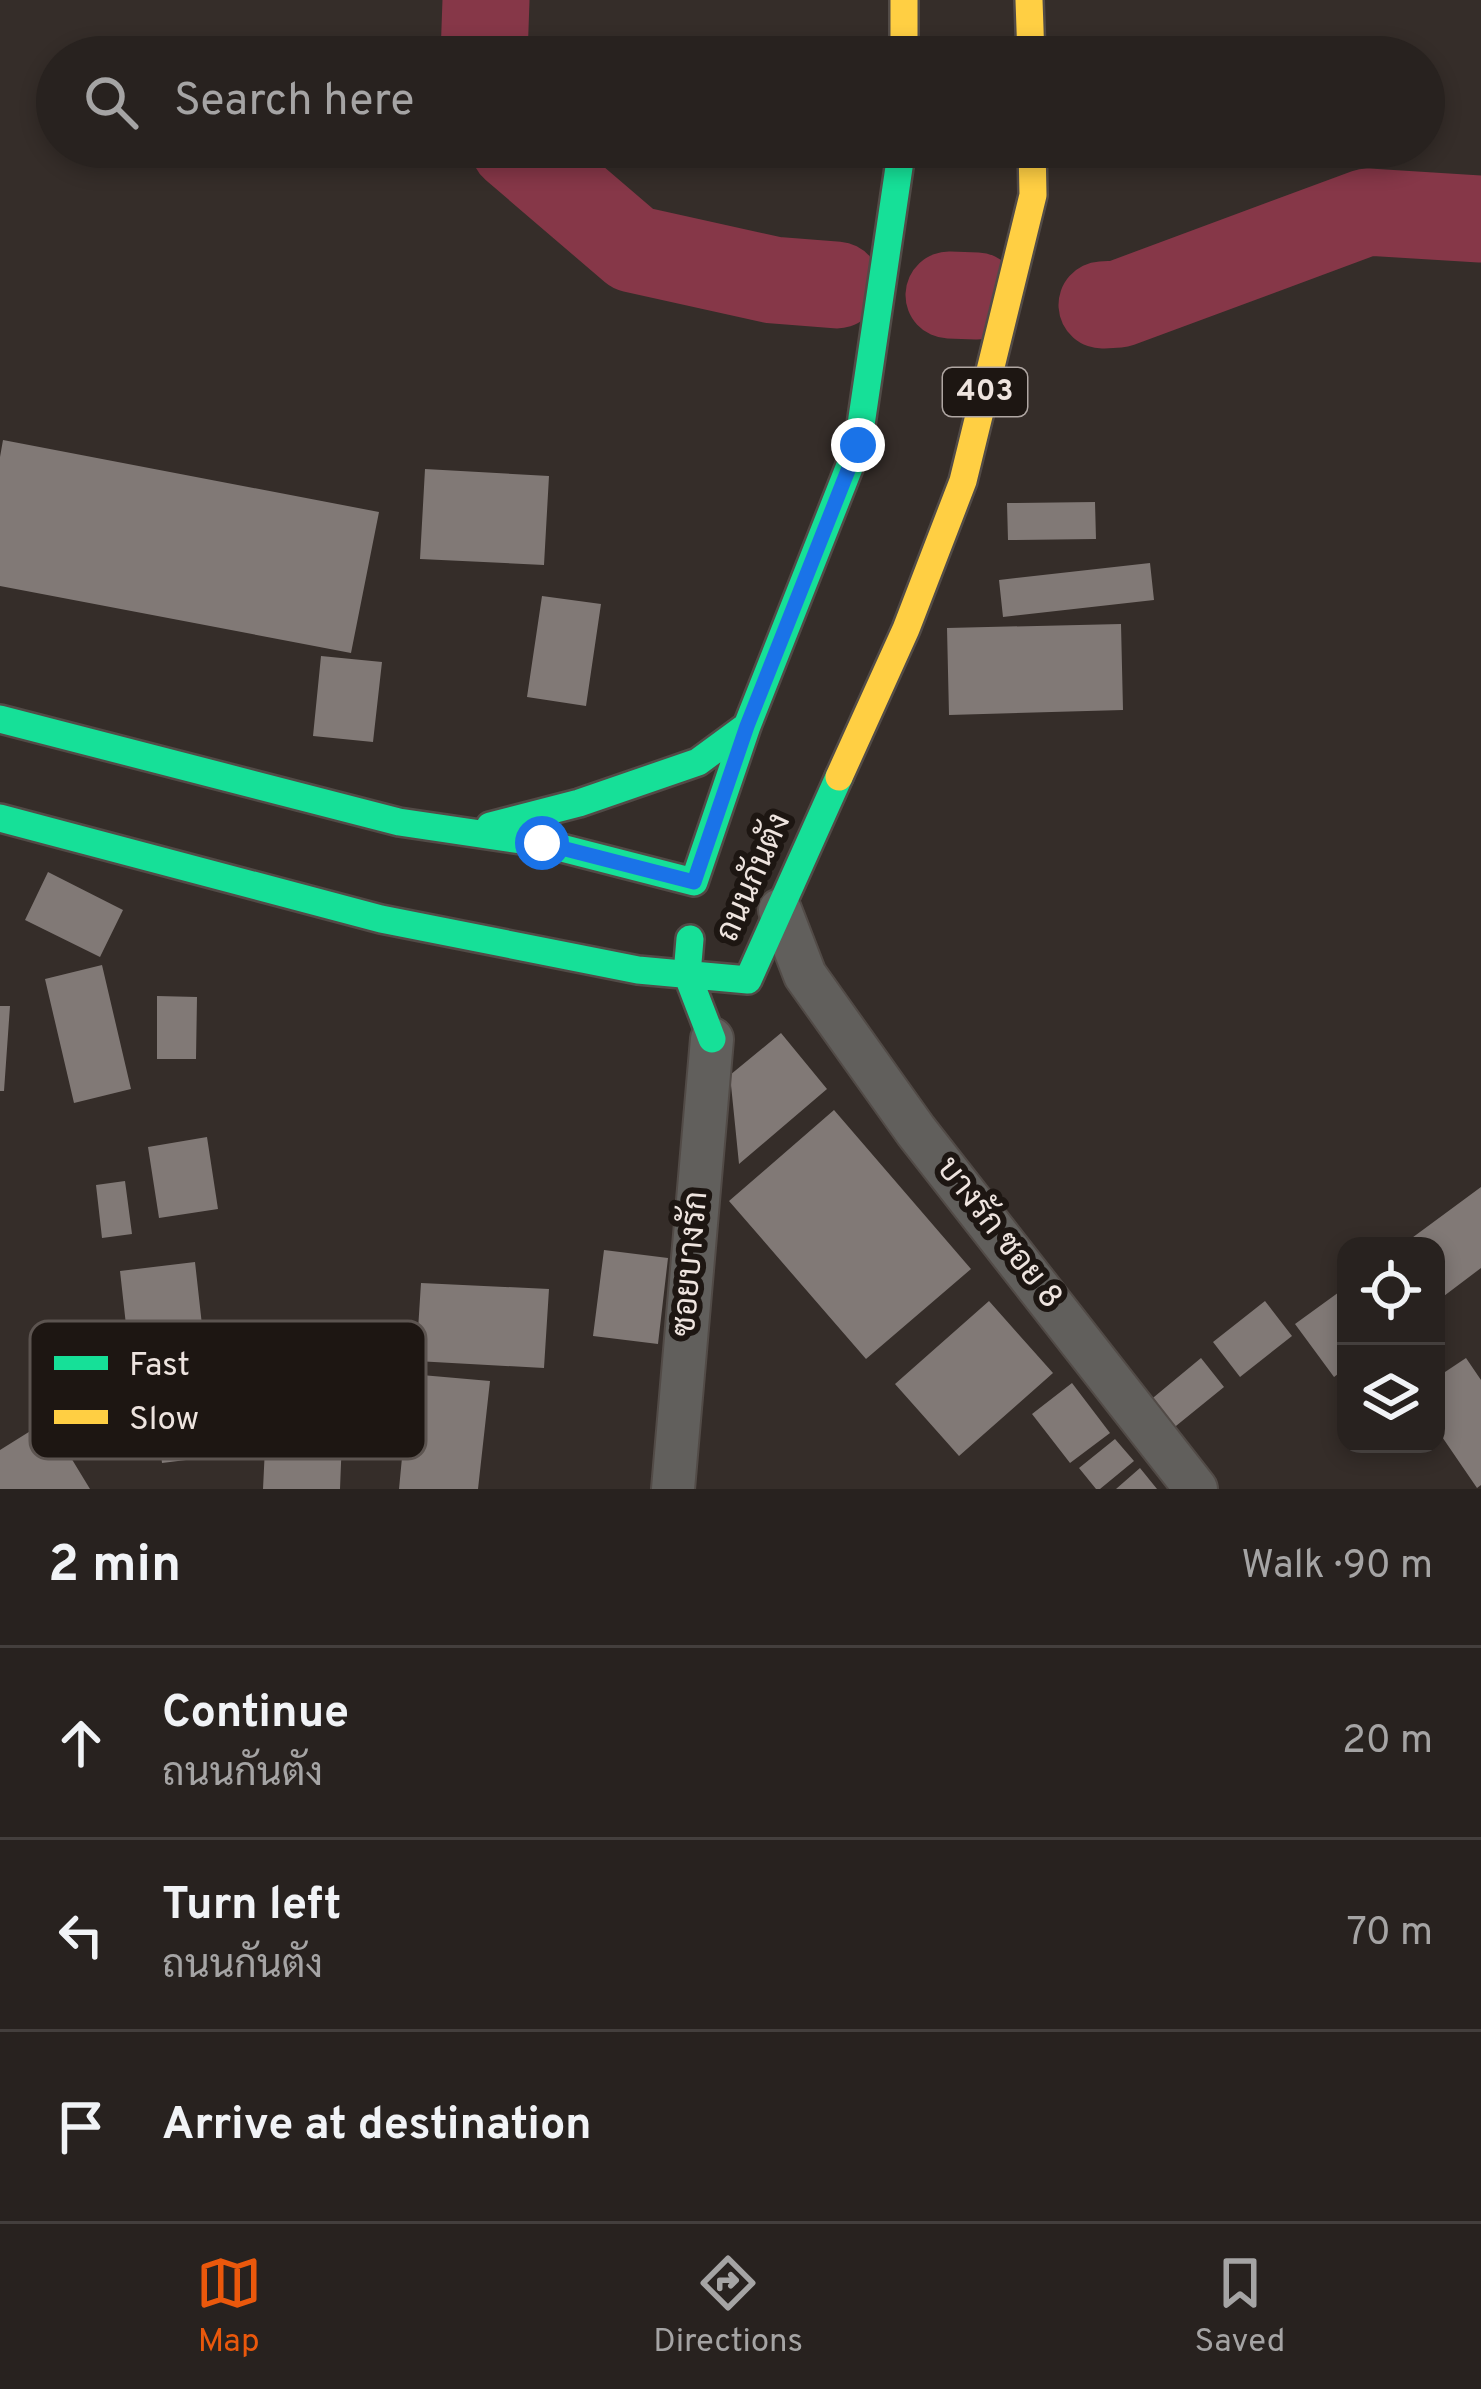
<!DOCTYPE html>
<meta charset="utf-8">
<style>
:root{--surface:#28221f;--page:#342f2c;--text:#f1f3f6;--muted:#a5a4a4;--line:#443f3d;--accent:#ea580c}
body{margin:0;font-family:Overpass,Sarabun,sans-serif;background:var(--page);color:var(--text)}
.controls{position:absolute;right:36px;bottom:36px;display:grid;overflow:hidden;border-radius:24px;box-shadow:0 6px 18px #0003}
.controls button{width:108px;height:108px;display:grid;place-items:center;padding:0;border:0;border-bottom:3px solid var(--line);background:var(--surface);color:var(--text);font:60px sans-serif}
.stop{position:absolute;width:36px;height:36px;margin:-27px;border:9px solid #1a73e8;border-radius:50%;background:#fff}
.stop.end{background:#1a73e8;border-color:#fff;box-shadow:0 3px 12px #0008}
.list{margin:0;padding:0;list-style:none}
h2{display:flex;justify-content:space-between;align-items:center;height:156px;margin:0;padding:0 48px;font-size:51px}
h2 small{font-size:39px;font-weight:400;color:var(--muted)}
.list li{display:grid;grid-template-columns:78px 1fr auto;gap:36px;align-items:center;box-sizing:border-box;height:192px;padding:0 48px;border-top:3px solid var(--line)}
.list b{display:block;font-size:45px;white-space:nowrap}
.list p{margin:0;font-size:39px;white-space:nowrap;color:var(--muted)}
.list em{font-size:39px;font-style:normal;color:var(--muted)}
.icon{flex:none;width:66px;height:66px;fill:none;stroke:currentColor;stroke-width:2;stroke-linecap:round;stroke-linejoin:round}
.map{position:relative;flex:none;width:1481px;height:1489px;overflow:hidden}
.search{position:absolute;background:var(--surface);box-shadow:0 6px 18px #0003;left:36px;right:36px;top:36px;height:132px;display:flex;align-items:center;gap:30px;box-sizing:border-box;padding:0 42px;border-radius:66px;color:var(--muted);font-size:45px}
.sheet{height:732px;background:var(--surface)}
nav{display:flex;justify-content:space-around;align-items:center;box-sizing:border-box;height:168px;border-top:3px solid var(--line);background:var(--surface);font-size:33px;color:var(--muted)}
nav a{display:grid;justify-items:center;gap:6px}
nav .on{color:var(--accent)}
.map>svg:first-child{display:block}
</style>
<div class="map">
<svg width="1481" height="1489" viewBox="0 0 1481 1489">
<rect width="100%" height="100%" fill="#352d29"/>
<g fill="none" stroke-linecap="round" stroke-linejoin="round">
<path stroke="#863748" stroke-width="87" d="M 484,57 L 486,0
M 514,147 L 633,249 L 773,280 L 837,285
M 949,295 L 977,296
M 1102,305 L 1119,304 L 1367,212 L 1481,219"/>
</g>
<path fill="#817976" d="M 3,440 L 379,512 L 351,653 L 0,586 L 0,457 Z
M 425,469 L 549,476 L 544,565 L 420,559 Z
M 1095,502 L 1096,539 L 1008,540 L 1007,503 Z
M 1150,563 L 1154,600 L 1003,617 L 999,580 Z
M 542,596 L 601,604 L 586,706 L 527,697 Z
M 1121,624 L 1123,710 L 949,715 L 947,628 Z
M 321,656 L 382,662 L 373,742 L 313,736 Z
M 48,872 L 123,910 L 100,957 L 25,920 Z
M 102,965 L 131,1089 L 74,1103 L 45,979 Z
M 157,996 L 197,997 L 196,1059 L 157,1059 Z
M 0,1006 L 10,1006 L 4,1091 L 0,1091 Z
M 781,1033 L 827,1089 L 739,1164 L 730,1075 Z
M 834,1110 L 971,1269 L 866,1359 L 729,1201 Z
M 207,1137 L 218,1209 L 159,1218 L 148,1147 Z
M 125,1181 L 132,1234 L 102,1238 L 96,1185 Z
M 1481,1187 L 1481,1268 L 1436,1302 L 1436,1246 L 1401,1246 Z
M 604,1250 L 668,1258 L 658,1344 L 593,1336 Z
M 195,1262 L 205,1352 L 130,1361 L 120,1271 Z
M 421,1283 L 549,1289 L 544,1368 L 416,1361 Z
M 1346,1287 L 1346,1368 L 1334,1377 L 1295,1324 Z
M 989,1301 L 1053,1373 L 959,1456 L 895,1384 Z
M 1265,1301 L 1292,1336 L 1240,1377 L 1213,1342 Z
M 1201,1358 L 1224,1387 L 1171,1430 L 1148,1402 Z
M 1466,1358 L 1481,1380 L 1481,1485 L 1477,1488 L 1436,1428 L 1436,1378 Z
M 206,1367 L 218,1456 L 162,1463 L 151,1375 Z
M 410,1374 L 490,1381 L 478,1489 L 399,1489 Z
M 1072,1383 L 1110,1433 L 1070,1463 L 1032,1414 Z
M 268,1385 L 344,1388 L 340,1489 L 263,1489 Z
M 48,1420 L 90,1489 L 0,1489 L 0,1450 Z
M 1115,1439 L 1134,1461 L 1100,1489 L 1096,1489 L 1079,1468 Z
M 1140,1468 L 1157,1489 L 1116,1489 Z"/>
<g fill="none" stroke-linecap="round" stroke-linejoin="round">
<g stroke="#524b47" stroke-width="46">
<path id="street" d="M 780,910 L 805,975 L 916,1131 L 1196,1489
M 673,1489 L 712,1039"/>
</g>
<g stroke="#524b47" stroke-width="32">
<path id="fast" d="M 0,719 L 399,822 L 542,843 L 694,882 L 747,726 L 858,445 L 902,147
M 0,818 L 381,919 L 638,970 L 748,980 L 839,777
M 490,826 L 579,803 L 698,762 L 747,726
M 690,939 L 687,974 L 712,1039"/>
</g>
<g stroke="#524b47" stroke-width="32">
<path id="slow" d="M 904,0 L 904,57
M 1029,0 L 1031,57
M 839,777 L 906,629 L 963,481 L 1033,195 L 1032,147"/>
</g>
<use href="#street" stroke="#615f5c" stroke-width="42"/>
<use href="#fast" stroke="#16e098" stroke-width="27"/>
<use href="#slow" stroke="#ffcf43" stroke-width="27"/>
</g>
<g fill="none" stroke-linecap="round" stroke-linejoin="round">
<path stroke="#1a73e8" stroke-width="15" d="M 542,843 L 694,882 L 747,726 L 858,445"/>
</g>
<g text-anchor="middle" dominant-baseline="central" stroke-width="12" stroke-linejoin="round" paint-order="stroke">
<rect fill="#1d1612" stroke="#afa6a2" stroke-width="3" x="943" y="368" width="84" height="48" rx="9"/>
<g font-size="30" font-weight="bold" fill="#eee4df">
<text x="985" y="392">403</text>
</g>
<g font-size="33" fill="#eee4df" stroke="#1d1612">
<text transform="translate(755 878) rotate(-66)">ถนนกันตัง</text>
<text transform="translate(998 1234) rotate(52)">บางรัก ซอย 8</text>
<text transform="translate(692 1264) rotate(-85)">ซอยบางรัก</text>
</g>
</g>
<rect x="30" y="1321" width="396" height="138" rx="18" fill="#1d1612" stroke="#5c5450" stroke-width="3"/>
<rect x="54" y="1356" width="54" height="14" fill="#16e098"/>
<rect x="54" y="1410" width="54" height="14" fill="#ffcf43"/>
<g font-size="33" fill="#eee4df">
<text x="129" y="1375">Fast</text>
<text x="129" y="1429">Slow</text>
</g>
</svg>
<div class="controls">
<button><svg class="icon" aria-label="locate" viewBox="0 0 24 24"><circle cx="12" cy="12" r="6"/><path d="M12 2v4M12 18v4M2 12h4M18 12h4"/></svg></button>
<button><svg class="icon" aria-label="layers" viewBox="0 0 24 24"><path d="M12 4l9 5-9 5-9-5zM3 14l9 5 9-5"/></svg></button>
</div>
<div class="stop" style="left:542px;top:843px"></div>
<div class="stop end" style="left:858px;top:445px"></div>
<div class="search"><svg class="icon" aria-label="search" viewBox="0 0 24 24"><circle cx="10" cy="10" r="6"/><path d="M15 15l6 6"/></svg>Search here</div>
</div>
<section class="sheet">
<h2>2 min<small>Walk · 90 m</small></h2>
<ul class="list">
<li><svg class="icon" aria-label="ahead" viewBox="0 0 24 24"><path d="M12 20V5M6 11l6-6 6 6"/></svg><div><b>Continue</b><p>ถนนกันตัง</p></div><em>20 m</em></li>
<li><svg class="icon" aria-label="left" viewBox="0 0 24 24"><path d="M17 20v-9H6M10 6l-5 5 5 5"/></svg><div><b>Turn left</b><p>ถนนกันตัง</p></div><em>70 m</em></li>
<li><svg class="icon" aria-label="arrive" viewBox="0 0 24 24"><path d="M6 21V4h12l-3 4 3 4H6"/></svg><div><b>Arrive at destination</b></div></li>
</ul>
</section>
<nav>
<a class="on"><svg class="icon" aria-label="map" viewBox="0 0 24 24"><path d="M3 6l6-2 6 2 6-2v14l-6 2-6-2-6 2zM9 4v14M15 6v14"/></svg>Map</a>
<a><svg class="icon" aria-label="directions" viewBox="0 0 24 24"><path d="M12 3l9 9-9 9-9-9zM9 14v-3h6M13 9l2 2-2 2"/></svg>Directions</a>
<a><svg class="icon" aria-label="saved" viewBox="0 0 24 24"><path d="M7 4h10v16l-5-4-5 4z"/></svg>Saved</a>
</nav>
